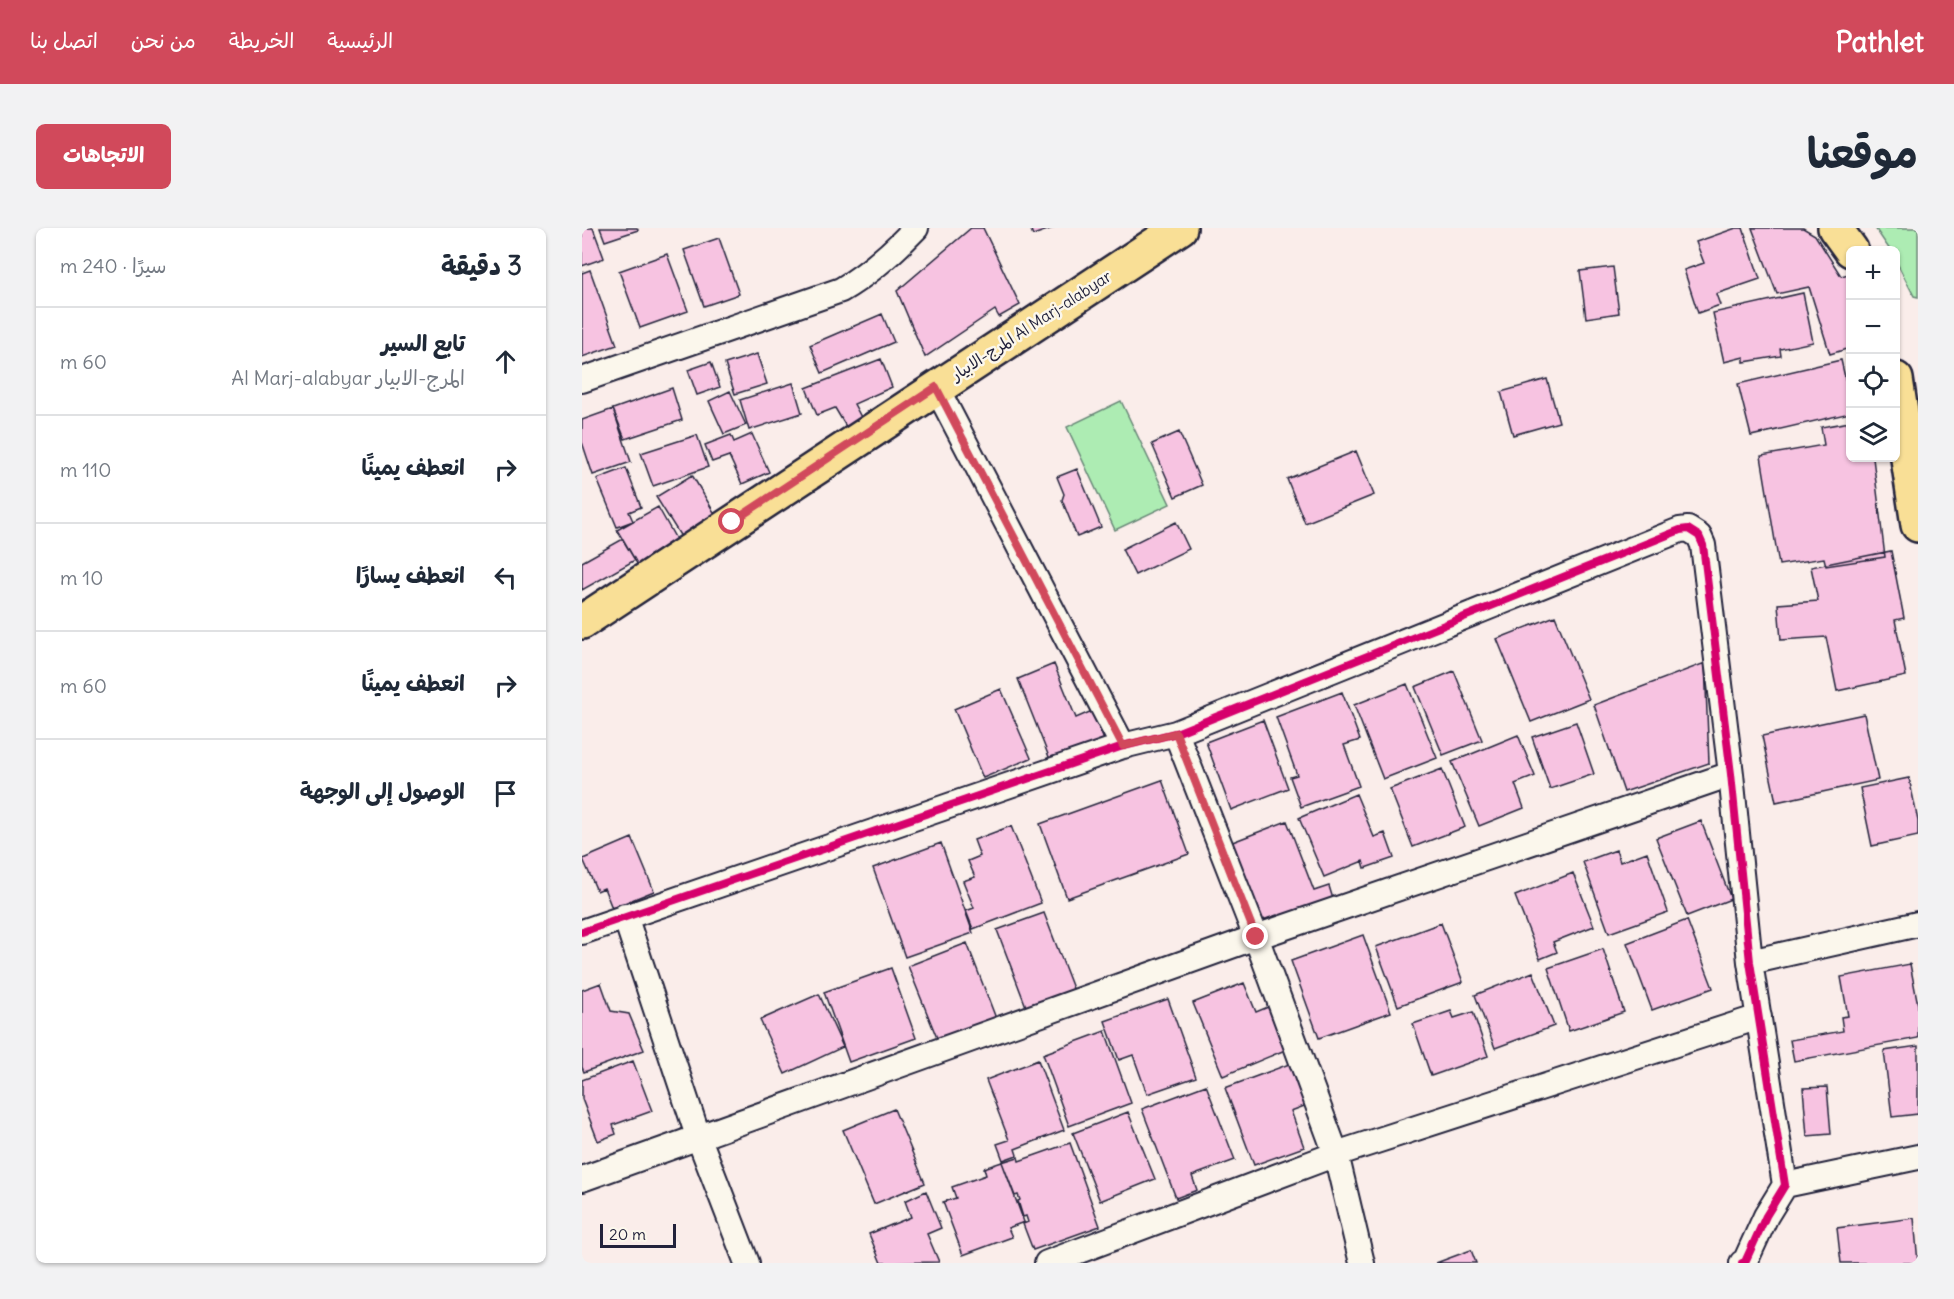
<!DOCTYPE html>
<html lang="ar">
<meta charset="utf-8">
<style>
:root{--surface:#fff;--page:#f2f2f3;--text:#1f2937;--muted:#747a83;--line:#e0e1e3;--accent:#d1495b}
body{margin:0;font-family:Delius,"Playpen Sans Arabic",sans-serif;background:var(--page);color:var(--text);direction:rtl}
.controls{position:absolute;right:18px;top:18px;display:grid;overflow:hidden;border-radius:9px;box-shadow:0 2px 4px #0004}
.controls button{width:54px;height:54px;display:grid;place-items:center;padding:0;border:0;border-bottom:2px solid var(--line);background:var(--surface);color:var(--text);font:30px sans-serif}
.scale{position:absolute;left:18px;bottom:15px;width:76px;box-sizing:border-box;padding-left:6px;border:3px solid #22223b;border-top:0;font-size:16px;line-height:21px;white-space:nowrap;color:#22223b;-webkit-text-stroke:4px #fbf7ec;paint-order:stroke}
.stop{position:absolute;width:18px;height:18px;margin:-14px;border:4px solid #d1495b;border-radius:50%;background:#fff}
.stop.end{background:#d1495b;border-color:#fff;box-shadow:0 2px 6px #0008}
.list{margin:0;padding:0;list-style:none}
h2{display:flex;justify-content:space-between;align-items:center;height:78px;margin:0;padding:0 24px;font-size:26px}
h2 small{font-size:20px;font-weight:400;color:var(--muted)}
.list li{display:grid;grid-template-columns:39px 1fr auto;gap:18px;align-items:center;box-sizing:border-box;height:108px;padding:0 24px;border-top:2px solid var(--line)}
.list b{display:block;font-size:22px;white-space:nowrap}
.list p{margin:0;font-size:20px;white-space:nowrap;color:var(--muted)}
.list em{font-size:20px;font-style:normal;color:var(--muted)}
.icon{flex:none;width:33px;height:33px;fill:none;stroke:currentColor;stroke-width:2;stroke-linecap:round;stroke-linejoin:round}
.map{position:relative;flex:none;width:1336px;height:1035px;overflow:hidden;direction:ltr;border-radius:9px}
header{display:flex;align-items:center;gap:36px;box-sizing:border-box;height:84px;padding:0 30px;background:var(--accent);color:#fff}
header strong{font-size:28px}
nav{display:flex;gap:33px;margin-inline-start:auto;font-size:21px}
.intro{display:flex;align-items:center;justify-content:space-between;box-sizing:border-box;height:144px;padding:0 36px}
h1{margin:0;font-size:42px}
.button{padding:15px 27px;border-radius:9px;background:var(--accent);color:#fff;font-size:21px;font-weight:700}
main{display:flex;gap:36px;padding:0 36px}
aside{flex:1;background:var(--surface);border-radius:9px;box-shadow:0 2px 4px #0004}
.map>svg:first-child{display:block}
</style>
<header>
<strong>Pathlet</strong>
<nav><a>الرئيسية</a><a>الخريطة</a><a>من نحن</a><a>اتصل بنا</a></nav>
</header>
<div class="intro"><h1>موقعنا</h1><a class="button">الاتجاهات</a></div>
<main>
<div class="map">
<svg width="1336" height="1035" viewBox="0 0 1336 1035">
<rect width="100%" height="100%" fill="#faedea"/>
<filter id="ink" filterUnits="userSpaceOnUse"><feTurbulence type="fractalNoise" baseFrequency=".0167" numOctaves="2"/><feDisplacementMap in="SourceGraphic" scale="12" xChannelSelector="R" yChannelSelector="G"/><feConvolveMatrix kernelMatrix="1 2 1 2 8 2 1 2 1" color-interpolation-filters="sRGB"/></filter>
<g filter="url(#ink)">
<path fill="#adecb3" stroke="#688777" stroke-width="1.5" d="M 1293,0 L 1336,0 L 1336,69 L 1332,68 L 1314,33 L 1314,22 L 1308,22 Z
M 539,173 L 588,276 L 533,302 L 485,199 Z"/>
<path fill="#f7c3e1" stroke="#22223b" stroke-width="1.5" d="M 0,0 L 11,0 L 22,30 L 0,38 Z
M 18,0 L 55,0 L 56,2 L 23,13 Z
M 389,0 L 401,0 L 438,77 L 417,89 L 413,82 L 343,129 L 315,63 Z
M 448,0 L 471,0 L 451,7 Z
M 1154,0 L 1161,0 L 1178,51 L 1134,66 L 1138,77 L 1116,85 L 1102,42 L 1122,35 L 1114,14 Z
M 1170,0 L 1221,0 L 1233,7 L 1259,48 L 1267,46 L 1268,52 L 1268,120 L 1248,126 L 1227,59 L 1195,66 Z
M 137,10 L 157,66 L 122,78 L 102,22 Z
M 85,26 L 106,83 L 58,100 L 37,43 Z
M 1031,39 L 1037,85 L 1004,90 L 998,43 Z
M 8,42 L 35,117 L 0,129 L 0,45 Z
M 1221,65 L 1231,114 L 1198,121 L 1199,128 L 1162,134 L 1162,129 L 1142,134 L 1131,85 Z
M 300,86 L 312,114 L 240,145 L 228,117 Z
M 175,126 L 185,156 L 153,166 L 143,136 Z
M 299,131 L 310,159 L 272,176 L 281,193 L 266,202 L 253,180 L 235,187 L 224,160 Z
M 1259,132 L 1268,171 L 1268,185 L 1169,208 L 1156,156 Z
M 129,134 L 138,159 L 115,167 L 106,142 Z
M 965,151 L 977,194 L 931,207 L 919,164 Z
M 211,155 L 220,185 L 167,202 L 158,172 Z
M 90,160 L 100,192 L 43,211 L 31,181 Z
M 148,163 L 164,197 L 142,206 L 127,173 Z
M 31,181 L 49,234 L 11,247 L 0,214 L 0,192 Z
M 1268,194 L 1268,230 L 1291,230 L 1303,329 L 1244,338 L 1242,330 L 1197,337 L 1179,228 L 1242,217 L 1239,199 Z
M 597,204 L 620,257 L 593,269 L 570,216 Z
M 170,206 L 187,244 L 160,256 L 147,228 L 130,234 L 123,217 L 149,207 L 152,214 Z
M 115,207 L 126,239 L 71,258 L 59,225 Z
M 774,223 L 792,267 L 723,295 L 705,251 Z
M 44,240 L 59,279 L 47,284 L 51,293 L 35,299 L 15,251 Z
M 495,241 L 519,299 L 495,309 L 480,272 L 482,266 L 475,249 Z
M 110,247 L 136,291 L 101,312 L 74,269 Z
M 76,279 L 95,313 L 67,328 L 72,338 L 60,344 L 35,302 Z
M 594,294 L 607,321 L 553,347 L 540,321 Z
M 41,311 L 53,332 L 0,362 L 0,334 Z
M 1309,323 L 1322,390 L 1313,392 L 1324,448 L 1255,463 L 1244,409 L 1199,412 L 1196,376 L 1236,373 L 1229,339 Z
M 973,388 L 1007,471 L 949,494 L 915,411 Z
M 1123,435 L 1127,535 L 1042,564 L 1012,477 Z
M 472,436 L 494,490 L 510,483 L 522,512 L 469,534 L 436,451 Z
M 872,443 L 900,512 L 861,527 L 833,459 Z
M 825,456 L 855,530 L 801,551 L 772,477 Z
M 419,461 L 449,530 L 401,550 L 372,481 Z
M 760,464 L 778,512 L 762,517 L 777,558 L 719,579 L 708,549 L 715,547 L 694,489 Z
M 1282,486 L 1296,552 L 1194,574 L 1180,508 Z
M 681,492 L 706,560 L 649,582 L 624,514 Z
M 994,494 L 1012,546 L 968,561 L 950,509 Z
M 936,507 L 953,548 L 933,556 L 942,580 L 897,598 L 870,534 Z
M 860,541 L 883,599 L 831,619 L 808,561 Z
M 1327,550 L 1336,593 L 1336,608 L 1290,618 L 1278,560 Z
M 580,552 L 607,626 L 485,670 L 458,596 Z
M 774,566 L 792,609 L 803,605 L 812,630 L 783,640 L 781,633 L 742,649 L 717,590 Z
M 705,593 L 732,663 L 747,658 L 752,674 L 698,693 L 695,687 L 678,693 L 648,615 Z
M 1119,593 L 1149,671 L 1105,688 L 1074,610 Z
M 429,598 L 459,675 L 391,701 L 384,683 L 392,680 L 381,653 L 393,649 L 386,633 L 398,628 L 392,612 Z
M 50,610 L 72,663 L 30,680 L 22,660 L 15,663 L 1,631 Z
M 359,615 L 391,705 L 323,729 L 291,640 Z
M 1034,622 L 1038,634 L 1065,624 L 1086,684 L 1027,705 L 1001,634 Z
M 991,645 L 1012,698 L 971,714 L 975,724 L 958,731 L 933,668 Z
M 462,685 L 492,763 L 445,781 L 415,702 Z
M 1105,692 L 1131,760 L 1070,782 L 1045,715 Z
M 859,695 L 881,754 L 816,778 L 794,719 Z
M 781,707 L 809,784 L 737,810 L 709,733 Z
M 385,715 L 415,793 L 357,815 L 326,738 Z
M 1021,721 L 1042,784 L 987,803 L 966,740 Z
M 1328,736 L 1336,777 L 1336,810 L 1212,833 L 1208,812 L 1261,803 L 1259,789 L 1266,788 L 1259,749 Z
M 309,740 L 334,810 L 267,834 L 242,764 Z
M 951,744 L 972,798 L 913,820 L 893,767 Z
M 19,755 L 29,783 L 47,786 L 62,822 L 2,844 L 0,839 L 0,762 Z
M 662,755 L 674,784 L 686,779 L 703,822 L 641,848 L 611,775 Z
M 237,766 L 261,819 L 203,846 L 178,792 Z
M 586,771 L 614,849 L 565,866 L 551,827 L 537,832 L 523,793 Z
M 869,783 L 872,790 L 891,784 L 906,828 L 849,848 L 831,796 Z
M 523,803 L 549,875 L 487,898 L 461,826 Z
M 1336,818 L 1336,886 L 1310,889 L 1302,823 Z
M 456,832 L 482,902 L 433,921 L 435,927 L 421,932 L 415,916 L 427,912 L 404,852 Z
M 51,833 L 70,883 L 31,897 L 34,906 L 16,913 L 0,871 L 0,852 Z
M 710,835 L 725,877 L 709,883 L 722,919 L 672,937 L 643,860 Z
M 624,857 L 653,932 L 610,948 L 615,962 L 594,970 L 560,881 Z
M 1245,859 L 1249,906 L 1225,908 L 1221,860 Z
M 312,881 L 343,955 L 292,976 L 261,902 Z
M 546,884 L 573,951 L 518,973 L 491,905 Z
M 488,915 L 518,998 L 451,1022 L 441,996 L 446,994 L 444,988 L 441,989 L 436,973 L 438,972 L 436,967 L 433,968 L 420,934 L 436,929 L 437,933 Z
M 420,934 L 442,994 L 426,1000 L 430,1009 L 381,1027 L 361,974 L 374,970 L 370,959 L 404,947 L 402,940 Z
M 344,963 L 359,1000 L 345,1006 L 357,1034 L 299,1035 L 287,1006 L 329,989 L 323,973 Z
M 1332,990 L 1336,1035 L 1259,1035 L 1255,1000 Z
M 889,1022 L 894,1035 L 854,1035 Z"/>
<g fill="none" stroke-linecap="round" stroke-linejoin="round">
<g stroke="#22223b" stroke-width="28">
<path id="street" d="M 0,152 L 259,62 C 288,45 311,24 334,0
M 354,159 L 541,518
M 594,505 L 674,709 L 754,926 L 780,1035
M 43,688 L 116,908 L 165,1035
M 0,704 L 541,518 L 594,505 L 1098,302 L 1106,301 L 1117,308 L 1121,317 L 1149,546 L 1168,734 L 1203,957 L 1184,988 L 1163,1034 L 1160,1035
M 1168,734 L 1336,696
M 0,951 L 674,709 L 1149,546
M 1203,957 L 1336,929
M 465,1035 L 754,926 L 1177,789"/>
</g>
<g stroke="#22223b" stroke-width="38">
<path id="primary" d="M 1253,0 L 1269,22
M 1314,151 L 1336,297
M 0,394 L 598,0"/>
</g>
<use href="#street" stroke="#fbf7ec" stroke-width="24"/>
<use href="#primary" stroke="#f9df96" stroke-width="33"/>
<g stroke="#fbf7ec" stroke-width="11">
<path id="cycleway" d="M 0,704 L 541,518 L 594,505 L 1098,302 L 1106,301 L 1117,308 L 1121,317 L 1149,546 L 1168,734 L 1203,957 L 1184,988 L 1163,1034 L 1160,1035"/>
</g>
<use href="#cycleway" stroke="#d6006c" stroke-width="8"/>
</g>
</g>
<g fill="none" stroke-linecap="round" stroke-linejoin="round" filter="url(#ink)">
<path stroke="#d1495b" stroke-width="8" d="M 150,294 L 354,159 L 541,518 L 594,505 L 674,709"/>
</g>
<g text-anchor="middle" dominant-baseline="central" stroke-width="5" stroke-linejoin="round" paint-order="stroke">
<g font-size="16" fill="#22223b" stroke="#fbf7ec">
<text transform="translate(449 97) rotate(-33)">المرج-الابيار Al Marj-alabyar</text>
</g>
</g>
</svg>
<div class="controls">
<button>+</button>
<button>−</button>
<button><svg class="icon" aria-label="locate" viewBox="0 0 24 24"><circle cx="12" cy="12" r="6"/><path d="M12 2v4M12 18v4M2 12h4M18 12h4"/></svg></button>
<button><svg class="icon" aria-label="layers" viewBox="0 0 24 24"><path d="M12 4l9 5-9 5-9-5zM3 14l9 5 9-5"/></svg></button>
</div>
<div class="scale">20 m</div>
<div class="stop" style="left:150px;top:294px"></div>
<div class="stop end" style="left:674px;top:709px"></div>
</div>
<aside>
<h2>3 دقيقة<small>سيرًا · 240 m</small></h2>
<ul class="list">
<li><svg class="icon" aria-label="ahead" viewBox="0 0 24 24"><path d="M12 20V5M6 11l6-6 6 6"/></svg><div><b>تابع السير</b><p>المرج-الابيار Al Marj-alabyar</p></div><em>60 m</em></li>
<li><svg class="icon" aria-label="right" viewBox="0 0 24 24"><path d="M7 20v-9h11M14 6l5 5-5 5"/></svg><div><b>انعطف يمينًا</b></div><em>110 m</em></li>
<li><svg class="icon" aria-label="left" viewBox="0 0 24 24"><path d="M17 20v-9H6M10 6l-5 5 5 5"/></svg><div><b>انعطف يسارًا</b></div><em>10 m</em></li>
<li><svg class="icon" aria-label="right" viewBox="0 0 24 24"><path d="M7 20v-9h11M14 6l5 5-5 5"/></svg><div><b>انعطف يمينًا</b></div><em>60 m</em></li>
<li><svg class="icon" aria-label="arrive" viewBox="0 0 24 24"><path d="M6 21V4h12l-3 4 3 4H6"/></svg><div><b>الوصول إلى الوجهة</b></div></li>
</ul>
</aside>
</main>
